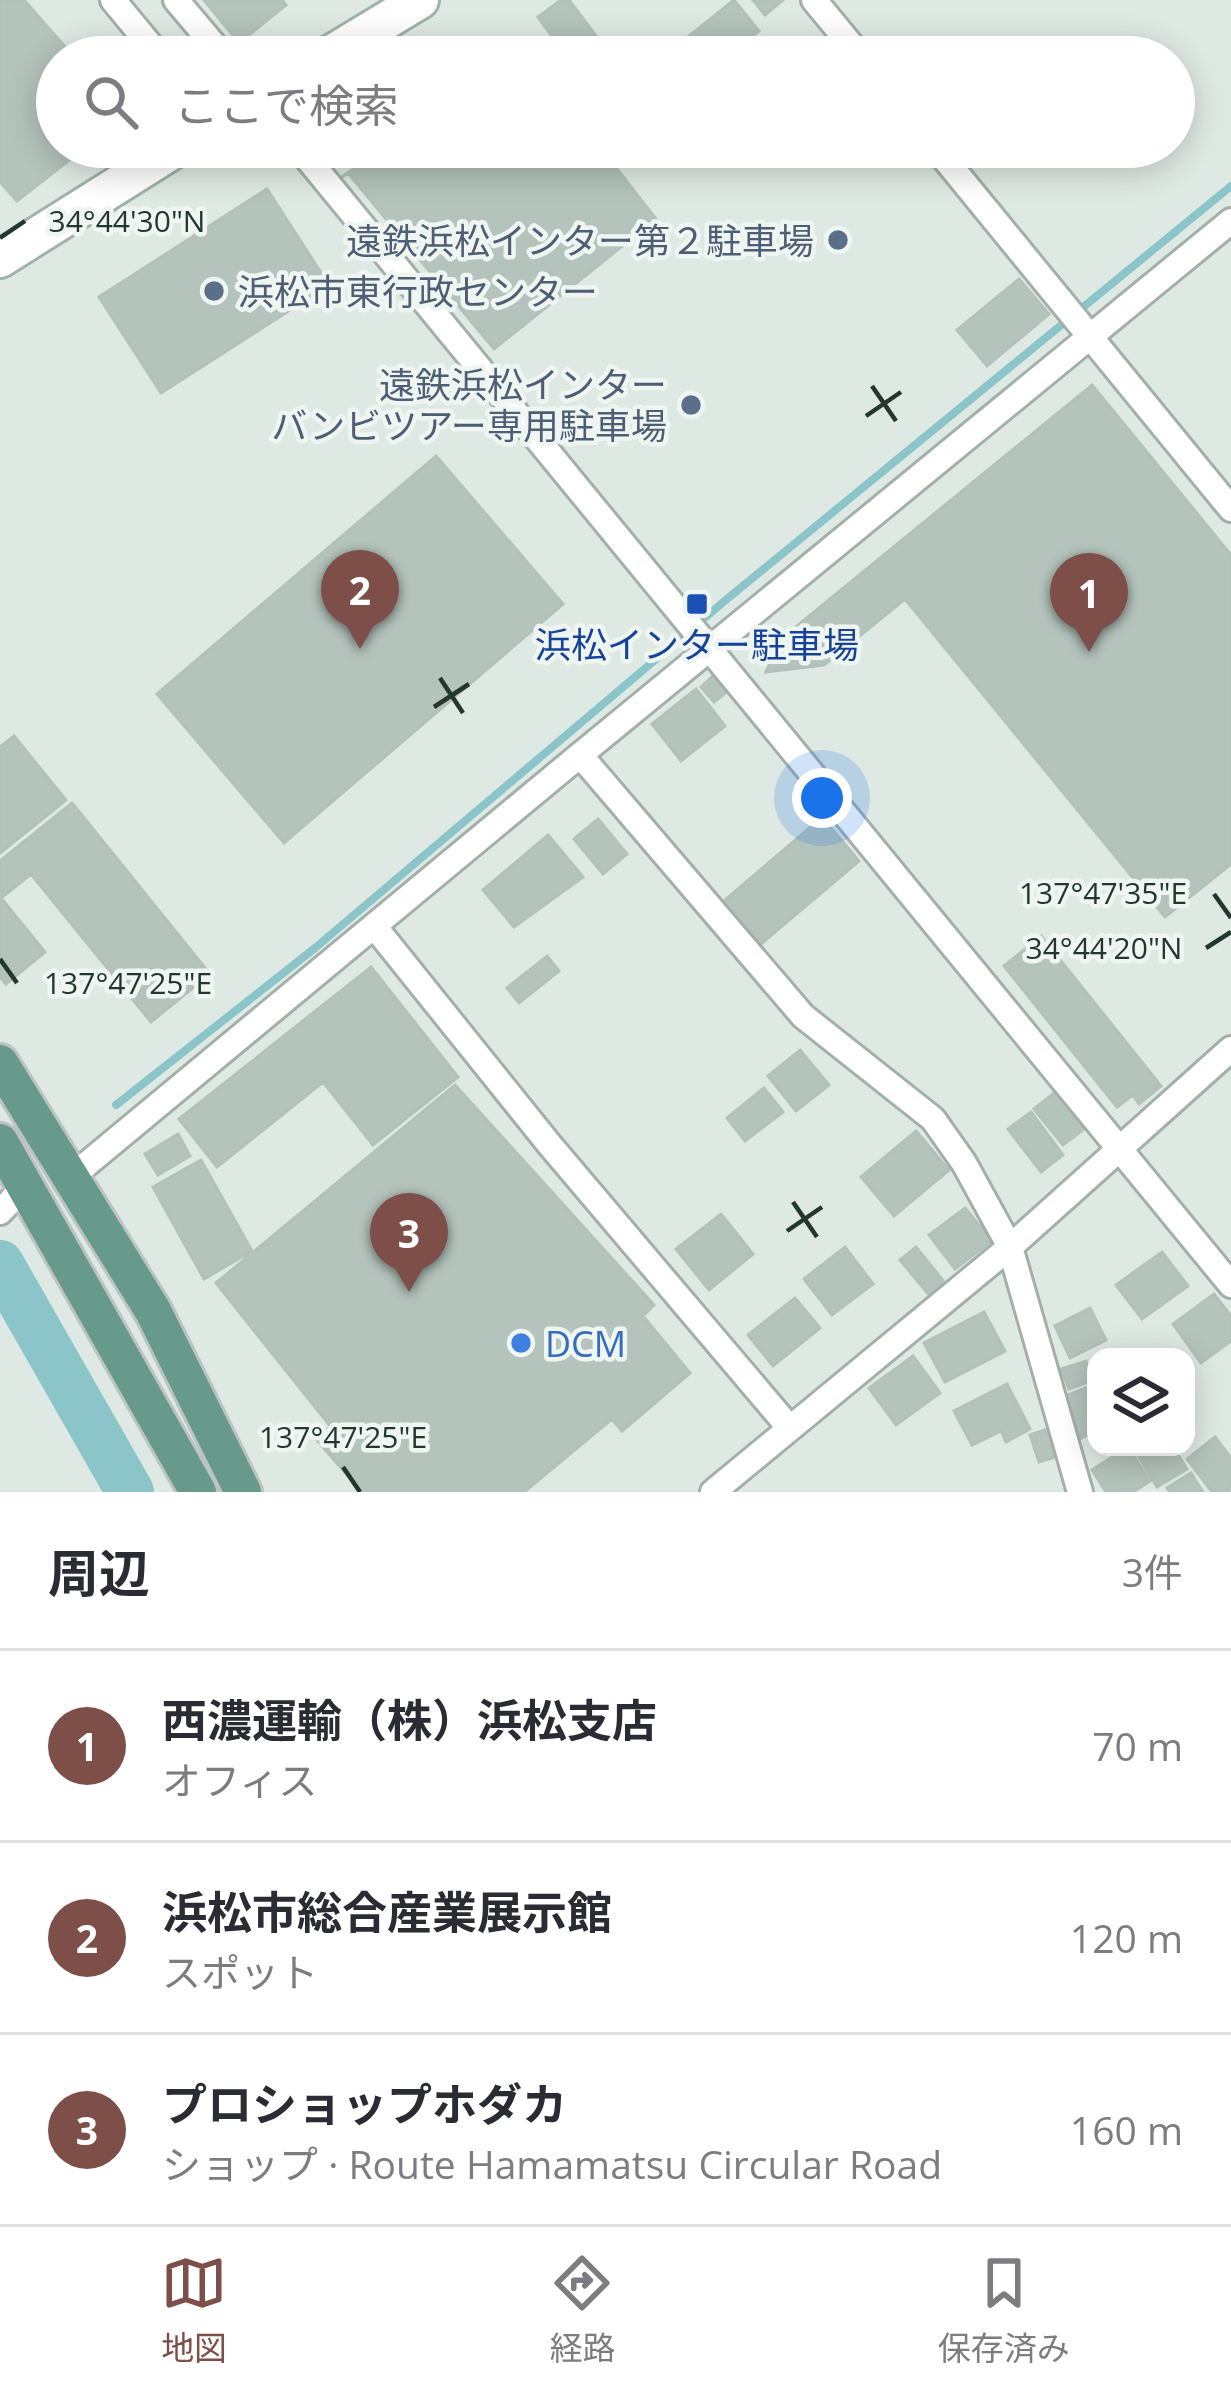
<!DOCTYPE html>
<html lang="ja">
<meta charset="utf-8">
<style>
:root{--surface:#fff;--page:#f7f7f7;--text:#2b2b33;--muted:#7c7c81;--line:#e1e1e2;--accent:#7e4e48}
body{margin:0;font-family:"Open Sans","Noto Sans JP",sans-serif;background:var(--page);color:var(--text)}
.controls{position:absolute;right:36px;bottom:36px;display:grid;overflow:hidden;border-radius:24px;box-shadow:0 6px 30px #0003}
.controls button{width:108px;height:108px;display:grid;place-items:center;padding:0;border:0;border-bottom:3px solid var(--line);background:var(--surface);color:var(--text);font:60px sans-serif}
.you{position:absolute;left:822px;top:798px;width:42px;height:42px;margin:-30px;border:9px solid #fff;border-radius:50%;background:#1a73e8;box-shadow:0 0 0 18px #1a73e833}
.badge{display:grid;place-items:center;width:78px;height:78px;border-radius:50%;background:var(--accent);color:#fff;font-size:39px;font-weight:700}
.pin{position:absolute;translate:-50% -99px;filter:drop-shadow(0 3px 6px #0008)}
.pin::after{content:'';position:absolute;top:63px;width:42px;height:36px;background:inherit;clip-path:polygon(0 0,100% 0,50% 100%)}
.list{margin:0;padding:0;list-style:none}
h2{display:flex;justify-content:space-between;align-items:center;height:156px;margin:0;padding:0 48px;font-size:51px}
h2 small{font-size:39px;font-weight:400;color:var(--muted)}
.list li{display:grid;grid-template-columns:78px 1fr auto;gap:36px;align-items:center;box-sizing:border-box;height:192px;padding:0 48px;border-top:3px solid var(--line)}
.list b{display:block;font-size:45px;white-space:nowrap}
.list p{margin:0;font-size:39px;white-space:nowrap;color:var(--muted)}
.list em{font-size:39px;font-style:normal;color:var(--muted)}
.icon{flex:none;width:66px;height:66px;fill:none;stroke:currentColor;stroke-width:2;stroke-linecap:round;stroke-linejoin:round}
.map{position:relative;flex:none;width:1231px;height:1492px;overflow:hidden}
.search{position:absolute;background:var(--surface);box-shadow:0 6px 30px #0003;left:36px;right:36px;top:36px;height:132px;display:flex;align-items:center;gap:30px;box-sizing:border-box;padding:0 42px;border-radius:66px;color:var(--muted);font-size:45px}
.sheet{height:732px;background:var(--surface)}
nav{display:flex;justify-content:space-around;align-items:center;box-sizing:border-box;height:168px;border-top:3px solid var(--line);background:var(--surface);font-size:33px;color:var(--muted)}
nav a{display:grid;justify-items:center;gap:6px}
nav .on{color:var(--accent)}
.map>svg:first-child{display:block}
</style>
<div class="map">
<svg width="1231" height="1492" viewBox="0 0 1231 1492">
<rect width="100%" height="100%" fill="#dfe9e4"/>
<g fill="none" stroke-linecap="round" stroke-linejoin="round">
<path stroke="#8bc4c9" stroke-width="8" d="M 116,1105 L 315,948 L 727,599 L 1231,186"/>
<path stroke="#8bc4c9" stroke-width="48" d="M 0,1264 L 130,1492"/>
</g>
<path fill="#b4c3bc" stroke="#b2c1ba" stroke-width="3" d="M 0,0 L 24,0 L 74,57 L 57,57 L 57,147 L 86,147 L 17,201 L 0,182 Z
M 204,0 L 282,0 L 286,5 L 239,43 Z
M 561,0 L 569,0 L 612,57 L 550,57 L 560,47 L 538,17 Z
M 734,0 L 759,31 L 727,57 L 706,57 L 689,36 Z
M 753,0 L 783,0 L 765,15 Z
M 384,147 L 600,147 L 656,219 L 494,349 L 348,173 L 339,179 Z
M 267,189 L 329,285 L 161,393 L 99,297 Z
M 1019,279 L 1049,314 L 987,366 L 957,330 Z
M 1092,385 L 1231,555 L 1231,864 L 1165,917 L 905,599 L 824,665 L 766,672 L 781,639 Z
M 436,456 L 563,604 L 284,843 L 157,694 Z
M 715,674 L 729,690 L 714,702 L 701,687 Z
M 696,689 L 725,726 L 681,761 L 652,724 Z
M 14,736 L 66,800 L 0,853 L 0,747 Z
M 72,803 L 210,974 L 151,1022 L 31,874 L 1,898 L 45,952 L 6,984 L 0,977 L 0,861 Z
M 822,817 L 859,861 L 761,944 L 724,901 Z
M 598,819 L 627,854 L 603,874 L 574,839 Z
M 548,835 L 583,877 L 514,927 L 483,890 Z
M 1041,936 L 1161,1086 L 1139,1104 L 1133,1095 L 1117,1107 L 1004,966 Z
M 547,956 L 559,971 L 519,1003 L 507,988 Z
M 371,967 L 458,1077 L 373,1145 L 323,1082 L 217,1167 L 179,1119 Z
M 800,1050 L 829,1085 L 796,1111 L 768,1076 Z
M 455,1085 L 654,1305 L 643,1316 L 690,1373 L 622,1431 L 612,1419 L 524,1492 L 362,1492 L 315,1438 L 331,1427 L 216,1283 Z
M 764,1088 L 783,1112 L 745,1141 L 727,1118 Z
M 1055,1092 L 1084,1129 L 1063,1145 L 1034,1109 Z
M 1031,1112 L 1063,1155 L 1041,1172 L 1008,1129 Z
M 916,1131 L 949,1170 L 894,1216 L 861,1177 Z
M 178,1134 L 190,1156 L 158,1175 L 145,1154 Z
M 201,1160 L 252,1251 L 204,1279 L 153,1187 Z
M 965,1208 L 992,1241 L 955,1269 L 929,1235 Z
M 721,1214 L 753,1254 L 709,1290 L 676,1249 Z
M 845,1247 L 873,1284 L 832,1315 L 804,1279 Z
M 916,1247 L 945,1283 L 930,1296 L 900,1260 Z
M 1162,1252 L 1188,1286 L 1142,1319 L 1116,1285 Z
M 1214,1294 L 1231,1316 L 1231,1341 L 1201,1363 L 1173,1324 Z
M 795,1298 L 820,1328 L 773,1366 L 748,1335 Z
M 1090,1308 L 1106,1340 L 1070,1358 L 1055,1326 Z
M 984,1312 L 1005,1351 L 945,1382 L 924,1343 Z
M 913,1356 L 940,1393 L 896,1425 L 869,1388 Z
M 1086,1361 L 1093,1380 L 1069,1389 L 1061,1369 Z
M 1007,1384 L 1030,1429 L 1006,1442 L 1001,1431 L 972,1445 L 954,1411 Z
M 1096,1384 L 1096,1432 L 1081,1438 L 1065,1396 Z
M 1051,1428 L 1059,1456 L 1039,1462 L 1030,1435 Z
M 1215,1437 L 1231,1458 L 1229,1492 L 1212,1492 L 1187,1459 Z
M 1128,1447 L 1150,1481 L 1133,1492 L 1106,1492 L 1092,1470 Z
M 1133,1447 L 1173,1447 L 1187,1469 L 1157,1487 Z
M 1191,1473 L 1203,1492 L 1170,1492 L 1167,1488 Z"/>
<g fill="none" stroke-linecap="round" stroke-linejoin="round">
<g stroke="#a3b0aa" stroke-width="30">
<path id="minor" d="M 113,0 L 160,57
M 176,0 L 224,57
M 814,0 L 861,57
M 298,147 L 1231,1285
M 935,147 L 1231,509
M 374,926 L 549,1144 L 788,1426
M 70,1178 L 580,755
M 0,1212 L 25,1186
M 713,1492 L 1010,1247 L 1231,1049
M 1080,1492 L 1010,1247 L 964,1163 L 933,1119 L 803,1016 L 580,755 L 1231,221"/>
</g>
<g stroke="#9fb3ab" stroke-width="42">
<path id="secondary" d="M 326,57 L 420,0
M 0,259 L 178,147"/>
</g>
<g stroke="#bdc3c1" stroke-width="42">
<path id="primary" d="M 0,1063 L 153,1311 L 243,1492
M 0,1142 L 198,1492"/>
</g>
<use href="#minor" stroke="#fff" stroke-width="24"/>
<use href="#secondary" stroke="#fff" stroke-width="36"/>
<use href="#primary" stroke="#679a8a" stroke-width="36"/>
</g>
<path fill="none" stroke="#223730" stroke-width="4.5" d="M 0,238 L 25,221M 872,386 L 896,421M 866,416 L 901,392M 440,678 L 463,713M 434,707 L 469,684M 1214,894 L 1231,918M 1206,948 L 1231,932M 0,959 L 17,983M 793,1202 L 817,1237M 787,1231 L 822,1207M 343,1467 L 360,1492"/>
<g fill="#5c6f8a" stroke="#eff6f2" stroke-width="4.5">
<circle cx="838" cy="240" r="12"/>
<circle cx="214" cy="291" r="12"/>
<circle cx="691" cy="405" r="12"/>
</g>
<rect fill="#1a4fb4" stroke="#eff6f2" stroke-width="4.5" x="685" y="592" width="24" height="24" rx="6"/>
<circle fill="#3f7fe0" stroke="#eff6f2" stroke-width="4.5" cx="521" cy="1343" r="12"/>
<g text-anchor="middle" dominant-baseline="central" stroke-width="9" stroke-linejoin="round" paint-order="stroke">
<g font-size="36" fill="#4e5e75" stroke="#eff6f2" text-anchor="end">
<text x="814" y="240">遠鉄浜松インター第２駐車場</text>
<text x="238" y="291" text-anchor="start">浜松市東行政センター</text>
<text x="667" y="384">遠鉄浜松インター<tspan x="667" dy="41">バンビツアー専用駐車場</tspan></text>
</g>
<g font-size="36" fill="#164399" stroke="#eff6f2">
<text x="697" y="644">浜松インター駐車場</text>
</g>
<g font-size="36" fill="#366cbe" stroke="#eff6f2" text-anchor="start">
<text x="545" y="1343">DCM</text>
</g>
</g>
<g font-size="30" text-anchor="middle" fill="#223730" stroke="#eff6f2" stroke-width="9" stroke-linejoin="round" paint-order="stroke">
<text x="127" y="232">34°44'30"N</text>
<text x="1103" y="904">137°47'35"E</text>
<text x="1104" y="959">34°44'20"N</text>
<text x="128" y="994">137°47'25"E</text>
<text x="343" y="1448">137°47'25"E</text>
</g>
</svg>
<div class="controls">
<button><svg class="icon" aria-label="layers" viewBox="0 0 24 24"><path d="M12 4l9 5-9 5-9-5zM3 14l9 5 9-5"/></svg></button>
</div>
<div class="you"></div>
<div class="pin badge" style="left:1089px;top:652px">1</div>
<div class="pin badge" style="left:360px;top:649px">2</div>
<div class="pin badge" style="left:409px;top:1292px">3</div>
<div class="search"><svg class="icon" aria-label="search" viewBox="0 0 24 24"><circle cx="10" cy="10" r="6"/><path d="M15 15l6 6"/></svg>ここで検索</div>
</div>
<section class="sheet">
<h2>周辺<small>3件</small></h2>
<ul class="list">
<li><span class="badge">1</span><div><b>西濃運輸（株）浜松支店</b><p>オフィス</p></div><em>70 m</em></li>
<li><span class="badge">2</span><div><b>浜松市総合産業展示館</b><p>スポット</p></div><em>120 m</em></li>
<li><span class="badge">3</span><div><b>プロショップホダカ</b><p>ショップ · Route Hamamatsu Circular Road</p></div><em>160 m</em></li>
</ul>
</section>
<nav>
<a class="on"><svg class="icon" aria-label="map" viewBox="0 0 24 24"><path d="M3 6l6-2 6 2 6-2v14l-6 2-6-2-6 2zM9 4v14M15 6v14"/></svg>地図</a>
<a><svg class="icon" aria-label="directions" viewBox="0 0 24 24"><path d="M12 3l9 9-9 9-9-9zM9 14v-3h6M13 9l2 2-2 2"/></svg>経路</a>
<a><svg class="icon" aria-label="saved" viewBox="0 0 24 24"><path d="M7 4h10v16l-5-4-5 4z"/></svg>保存済み</a>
</nav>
